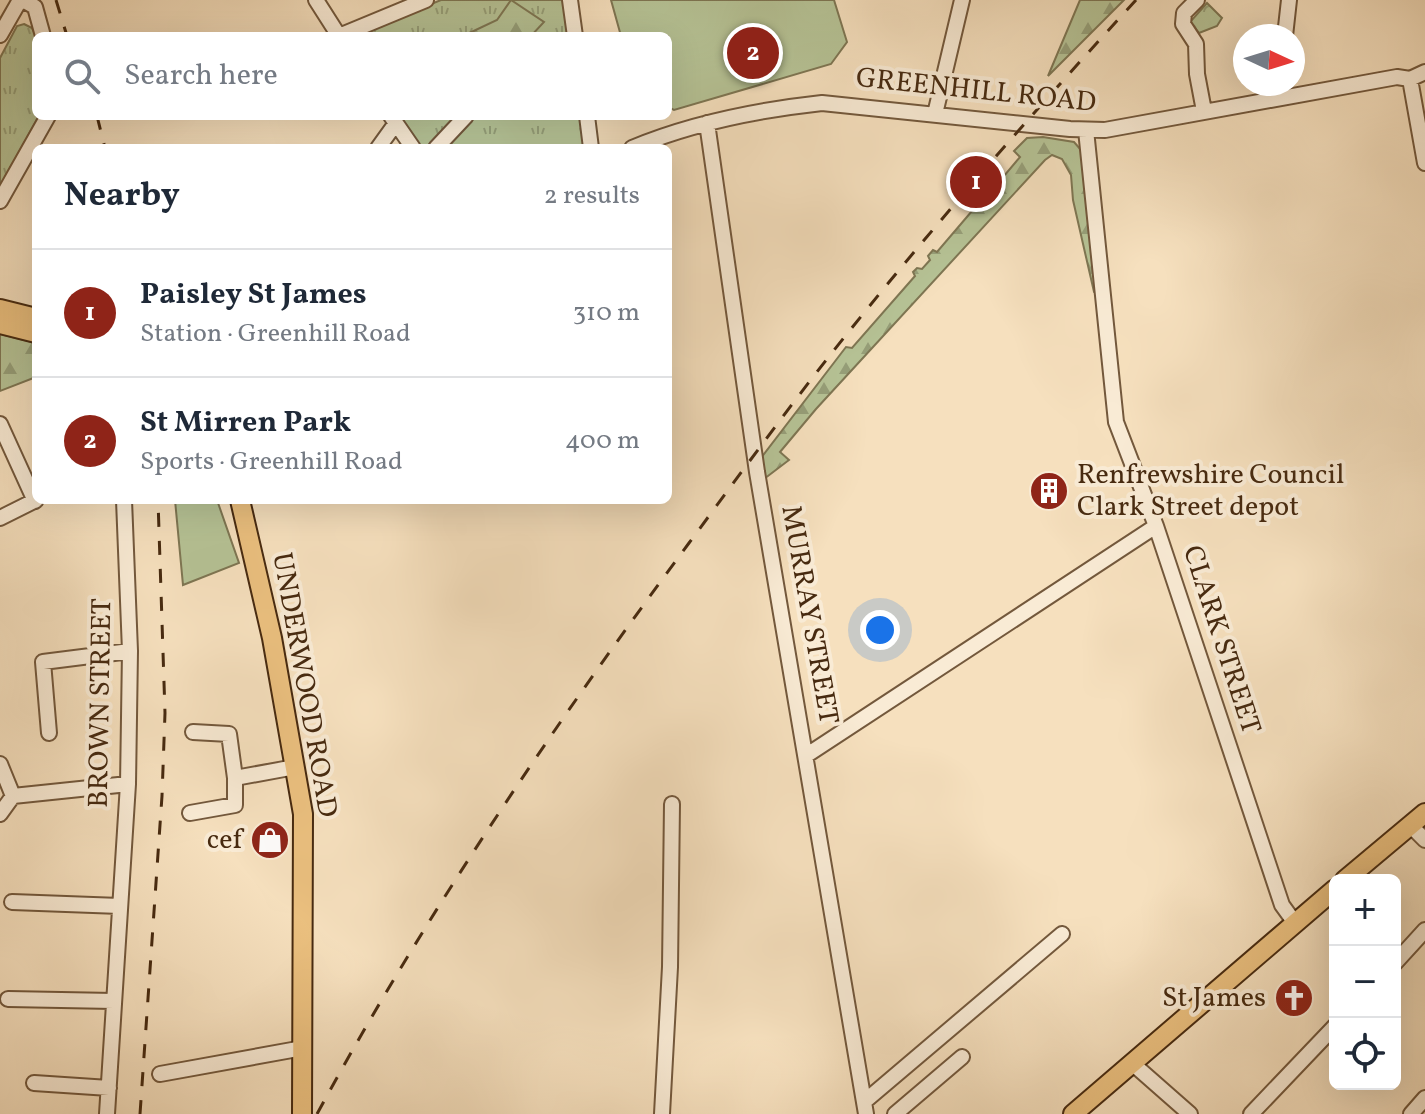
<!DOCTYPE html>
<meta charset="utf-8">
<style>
:root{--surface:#fff;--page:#f6f6f7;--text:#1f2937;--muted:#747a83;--line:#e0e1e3;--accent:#8f2418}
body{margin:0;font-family:Vollkorn,serif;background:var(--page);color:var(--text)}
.controls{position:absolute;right:24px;bottom:24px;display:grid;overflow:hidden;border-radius:12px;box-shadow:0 8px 32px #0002}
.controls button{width:72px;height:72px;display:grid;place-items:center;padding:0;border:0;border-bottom:2px solid var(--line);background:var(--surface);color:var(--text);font:40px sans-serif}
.compass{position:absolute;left:1233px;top:24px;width:72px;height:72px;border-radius:50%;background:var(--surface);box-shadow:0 8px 32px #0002;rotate:94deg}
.you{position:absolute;left:880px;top:630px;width:28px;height:28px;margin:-20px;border:6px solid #fff;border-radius:50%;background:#1a73e8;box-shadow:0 0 0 12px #1a73e833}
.badge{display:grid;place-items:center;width:52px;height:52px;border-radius:50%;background:var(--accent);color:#fff;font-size:26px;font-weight:700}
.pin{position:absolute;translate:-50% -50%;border:4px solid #fff;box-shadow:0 2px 8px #0006}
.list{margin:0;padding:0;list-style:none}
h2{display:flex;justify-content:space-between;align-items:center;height:104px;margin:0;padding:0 32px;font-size:34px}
h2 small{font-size:26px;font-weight:400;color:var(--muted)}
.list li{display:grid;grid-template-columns:52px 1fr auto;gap:24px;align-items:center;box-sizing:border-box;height:128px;padding:0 32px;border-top:2px solid var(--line)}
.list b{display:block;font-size:30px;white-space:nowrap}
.list p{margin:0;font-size:26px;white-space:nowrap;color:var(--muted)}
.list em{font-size:26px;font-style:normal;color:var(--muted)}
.icon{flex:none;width:44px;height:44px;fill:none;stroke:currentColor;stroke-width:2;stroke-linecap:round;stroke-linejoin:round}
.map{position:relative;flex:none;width:1425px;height:1114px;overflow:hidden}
.search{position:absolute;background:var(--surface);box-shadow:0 8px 32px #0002;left:32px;top:32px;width:640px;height:88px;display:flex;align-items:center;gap:20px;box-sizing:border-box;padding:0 28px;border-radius:12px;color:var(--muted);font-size:30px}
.panel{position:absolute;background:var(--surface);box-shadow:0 8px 32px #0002;left:32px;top:144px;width:640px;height:360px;border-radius:12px}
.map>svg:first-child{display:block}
</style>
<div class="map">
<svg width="1425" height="1114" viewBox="0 0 1425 1114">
<defs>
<pattern id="grass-tufts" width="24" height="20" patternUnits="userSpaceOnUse" patternTransform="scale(2)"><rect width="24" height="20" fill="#b6c396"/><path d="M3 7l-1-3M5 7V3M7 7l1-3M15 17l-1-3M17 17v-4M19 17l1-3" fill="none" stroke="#969f79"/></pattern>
<pattern id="forest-firs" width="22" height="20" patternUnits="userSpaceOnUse" patternTransform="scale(2)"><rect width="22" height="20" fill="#b6c396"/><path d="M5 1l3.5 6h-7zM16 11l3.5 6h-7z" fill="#969f79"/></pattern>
<pattern id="park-crowns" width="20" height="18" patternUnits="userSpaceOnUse" patternTransform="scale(2)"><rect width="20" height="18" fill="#b6c396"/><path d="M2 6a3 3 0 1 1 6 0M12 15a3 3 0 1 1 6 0" fill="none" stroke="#969f79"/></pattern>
</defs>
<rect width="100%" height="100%" fill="#f6e0be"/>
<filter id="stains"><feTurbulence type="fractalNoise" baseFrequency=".0025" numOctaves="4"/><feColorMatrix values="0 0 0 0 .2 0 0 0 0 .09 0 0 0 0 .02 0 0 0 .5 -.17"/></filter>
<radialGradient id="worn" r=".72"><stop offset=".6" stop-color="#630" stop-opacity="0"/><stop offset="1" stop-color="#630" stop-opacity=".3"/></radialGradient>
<path fill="url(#grass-tufts)" stroke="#7e7653" stroke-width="2" d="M 441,0 L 566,0 L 571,36 L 352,36 Z
M 24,24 L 32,28 L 36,36 L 36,116 L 39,116 L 0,186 L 0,58 L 17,26 Z
M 398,116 L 583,116 L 588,148 L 419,148 Z"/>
<path fill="url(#forest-firs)" stroke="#7e7653" stroke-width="2" d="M 511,0 L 544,22 L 531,36 L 463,36 L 497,20 Z
M 1080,0 L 1124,0 L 1048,76 Z
M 1043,137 L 1074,142 L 1081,150 L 1097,294 L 1094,292 L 1073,200 L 1071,175 L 1062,159 L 1052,155 L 1045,160 L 816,409 L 780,452 L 789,460 L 764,479 L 761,458 L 846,347 L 852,348 L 915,276 L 913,272 L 917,268 L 922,269 L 930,260 L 928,256 L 933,250 L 937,252 L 972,211 L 969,205 L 972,201 L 977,207 L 998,182 L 996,176 L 1000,174 L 1004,176 L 1020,157 L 1014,151 L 1027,138 Z
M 0,334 L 36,343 L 36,377 L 0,391 Z"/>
<path fill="url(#park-crowns)" stroke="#7e7653" stroke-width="2" d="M 1207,3 L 1222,18 L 1217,26 L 1199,33 L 1190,22 Z"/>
<path fill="#b6c396" stroke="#7e7653" stroke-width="2" d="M 611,0 L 834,0 L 847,42 L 831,64 L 674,110 L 668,107 L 668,36 L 621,36 Z
M 175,500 L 217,500 L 239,563 L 183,585 Z"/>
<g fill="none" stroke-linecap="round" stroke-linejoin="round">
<g stroke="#73583c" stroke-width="18">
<path id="minor" d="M 23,0 L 35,7 L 43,36
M 316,0 L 339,36
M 570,0 L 575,36
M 1197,0 L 1184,13 L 1183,24 L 1196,44 L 1197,74 L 1204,111
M 0,35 L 20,0
M 339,36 L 426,0
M 1285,36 L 1289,0
M 1410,79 L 1425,163
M 1410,79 L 1425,72
M 935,114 L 962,0
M 391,116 L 413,148
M 587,116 L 591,148
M 707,123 L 757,472 L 866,1114
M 1086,130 L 1116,422 L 1156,526 L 1282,905 L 1295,923
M 378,148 L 396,123
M 436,148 L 466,116
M 632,148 C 692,123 758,110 822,103 L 1070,129 L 1105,130 L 1397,77 L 1410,79
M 0,201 L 48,116
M 0,424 L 35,501
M 0,518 L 36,500
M 193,732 L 229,734 L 235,778
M 49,733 L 43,662 L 130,651
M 807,755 L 1156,526
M 0,764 L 13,796 L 0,814
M 13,796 L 128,784
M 190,813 L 235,805 L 235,778 L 295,767
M 1410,825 L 1425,840
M 12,902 L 120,906
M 1395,963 L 1425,930
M 8,999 L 114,1001
M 1132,1063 L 1190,1114
M 160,1074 L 303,1048
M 34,1083 L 109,1088
M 864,1102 L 1062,934
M 107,1114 L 128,784 L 130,651 L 124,500
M 662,1114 L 670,967 L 672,804
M 895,1114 L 962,1057
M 1251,1114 L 1335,1026
M 1411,1114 L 1425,1098"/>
</g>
<g stroke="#472a10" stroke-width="22">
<path id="major" d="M 0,309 L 36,318
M 0,324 L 36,333
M 240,500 L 272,638 L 303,814 L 302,1114
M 1345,880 L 1425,813
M 1073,1114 L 1335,889"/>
</g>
<use href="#minor" stroke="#f9ebd5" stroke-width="14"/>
<use href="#major" stroke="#ebc07f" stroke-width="18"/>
<path stroke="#472a10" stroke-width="3" stroke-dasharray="14 14" stroke-linecap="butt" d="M 56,0 L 67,36
M 97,116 L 105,148
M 140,1114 L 162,796 L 165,713 L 158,500
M 317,1114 C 425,915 554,725 689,543 C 735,481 780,419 827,359 C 925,235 1029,117 1136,0"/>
</g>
<defs>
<g id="building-disc" transform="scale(2)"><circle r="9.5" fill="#8f2418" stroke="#f9ebd5"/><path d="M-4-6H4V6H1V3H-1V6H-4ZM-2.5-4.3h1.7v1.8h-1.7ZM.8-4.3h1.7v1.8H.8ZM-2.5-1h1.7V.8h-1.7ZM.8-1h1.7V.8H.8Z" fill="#fff"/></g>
<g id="shop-disc" transform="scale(2)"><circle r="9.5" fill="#8f2418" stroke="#f9ebd5"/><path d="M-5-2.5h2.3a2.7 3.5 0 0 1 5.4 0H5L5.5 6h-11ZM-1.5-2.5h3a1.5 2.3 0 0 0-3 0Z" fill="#fff"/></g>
<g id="church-disc" transform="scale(2)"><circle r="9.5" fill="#8f2418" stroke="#f9ebd5"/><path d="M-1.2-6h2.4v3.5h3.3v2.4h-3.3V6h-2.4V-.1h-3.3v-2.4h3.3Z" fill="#fff"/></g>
</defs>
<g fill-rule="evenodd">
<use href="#building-disc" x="1049" y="491"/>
<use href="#shop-disc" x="270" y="840"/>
<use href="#church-disc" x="1294" y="998"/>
</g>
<g text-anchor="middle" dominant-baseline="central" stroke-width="8" stroke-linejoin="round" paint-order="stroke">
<g font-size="28" fill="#472a10" stroke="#f9ebd5">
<text transform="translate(976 91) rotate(6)">GREENHILL ROAD</text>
<text transform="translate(809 615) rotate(80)">MURRAY STREET</text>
<text transform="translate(1221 640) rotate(72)">CLARK STREET</text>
<text transform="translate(304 685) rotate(80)">UNDERWOOD ROAD</text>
<text transform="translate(101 703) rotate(-89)">BROWN STREET</text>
</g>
<g font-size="28" fill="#472a10" stroke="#f9ebd5" text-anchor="end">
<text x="1077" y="475" text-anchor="start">Renfrewshire Council<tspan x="1077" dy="32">Clark Street depot</tspan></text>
<text x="242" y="840">cef</text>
<text x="1266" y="998">St James</text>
</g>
</g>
<rect width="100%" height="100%" filter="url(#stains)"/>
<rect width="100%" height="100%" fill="url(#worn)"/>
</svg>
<div class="controls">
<button>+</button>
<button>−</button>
<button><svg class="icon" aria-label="locate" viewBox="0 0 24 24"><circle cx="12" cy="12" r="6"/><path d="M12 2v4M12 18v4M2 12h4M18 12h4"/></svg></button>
</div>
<svg class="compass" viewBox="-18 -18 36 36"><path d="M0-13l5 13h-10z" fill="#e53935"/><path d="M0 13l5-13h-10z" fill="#747a83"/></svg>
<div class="you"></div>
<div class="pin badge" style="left:976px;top:182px">1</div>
<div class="pin badge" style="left:753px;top:53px">2</div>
<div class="search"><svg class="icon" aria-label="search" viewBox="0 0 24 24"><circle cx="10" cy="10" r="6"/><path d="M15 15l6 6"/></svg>Search here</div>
<section class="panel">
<h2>Nearby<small>2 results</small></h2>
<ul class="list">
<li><span class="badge">1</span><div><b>Paisley St James</b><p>Station · Greenhill Road</p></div><em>310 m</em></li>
<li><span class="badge">2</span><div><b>St Mirren Park</b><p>Sports · Greenhill Road</p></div><em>400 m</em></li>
</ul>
</section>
</div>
